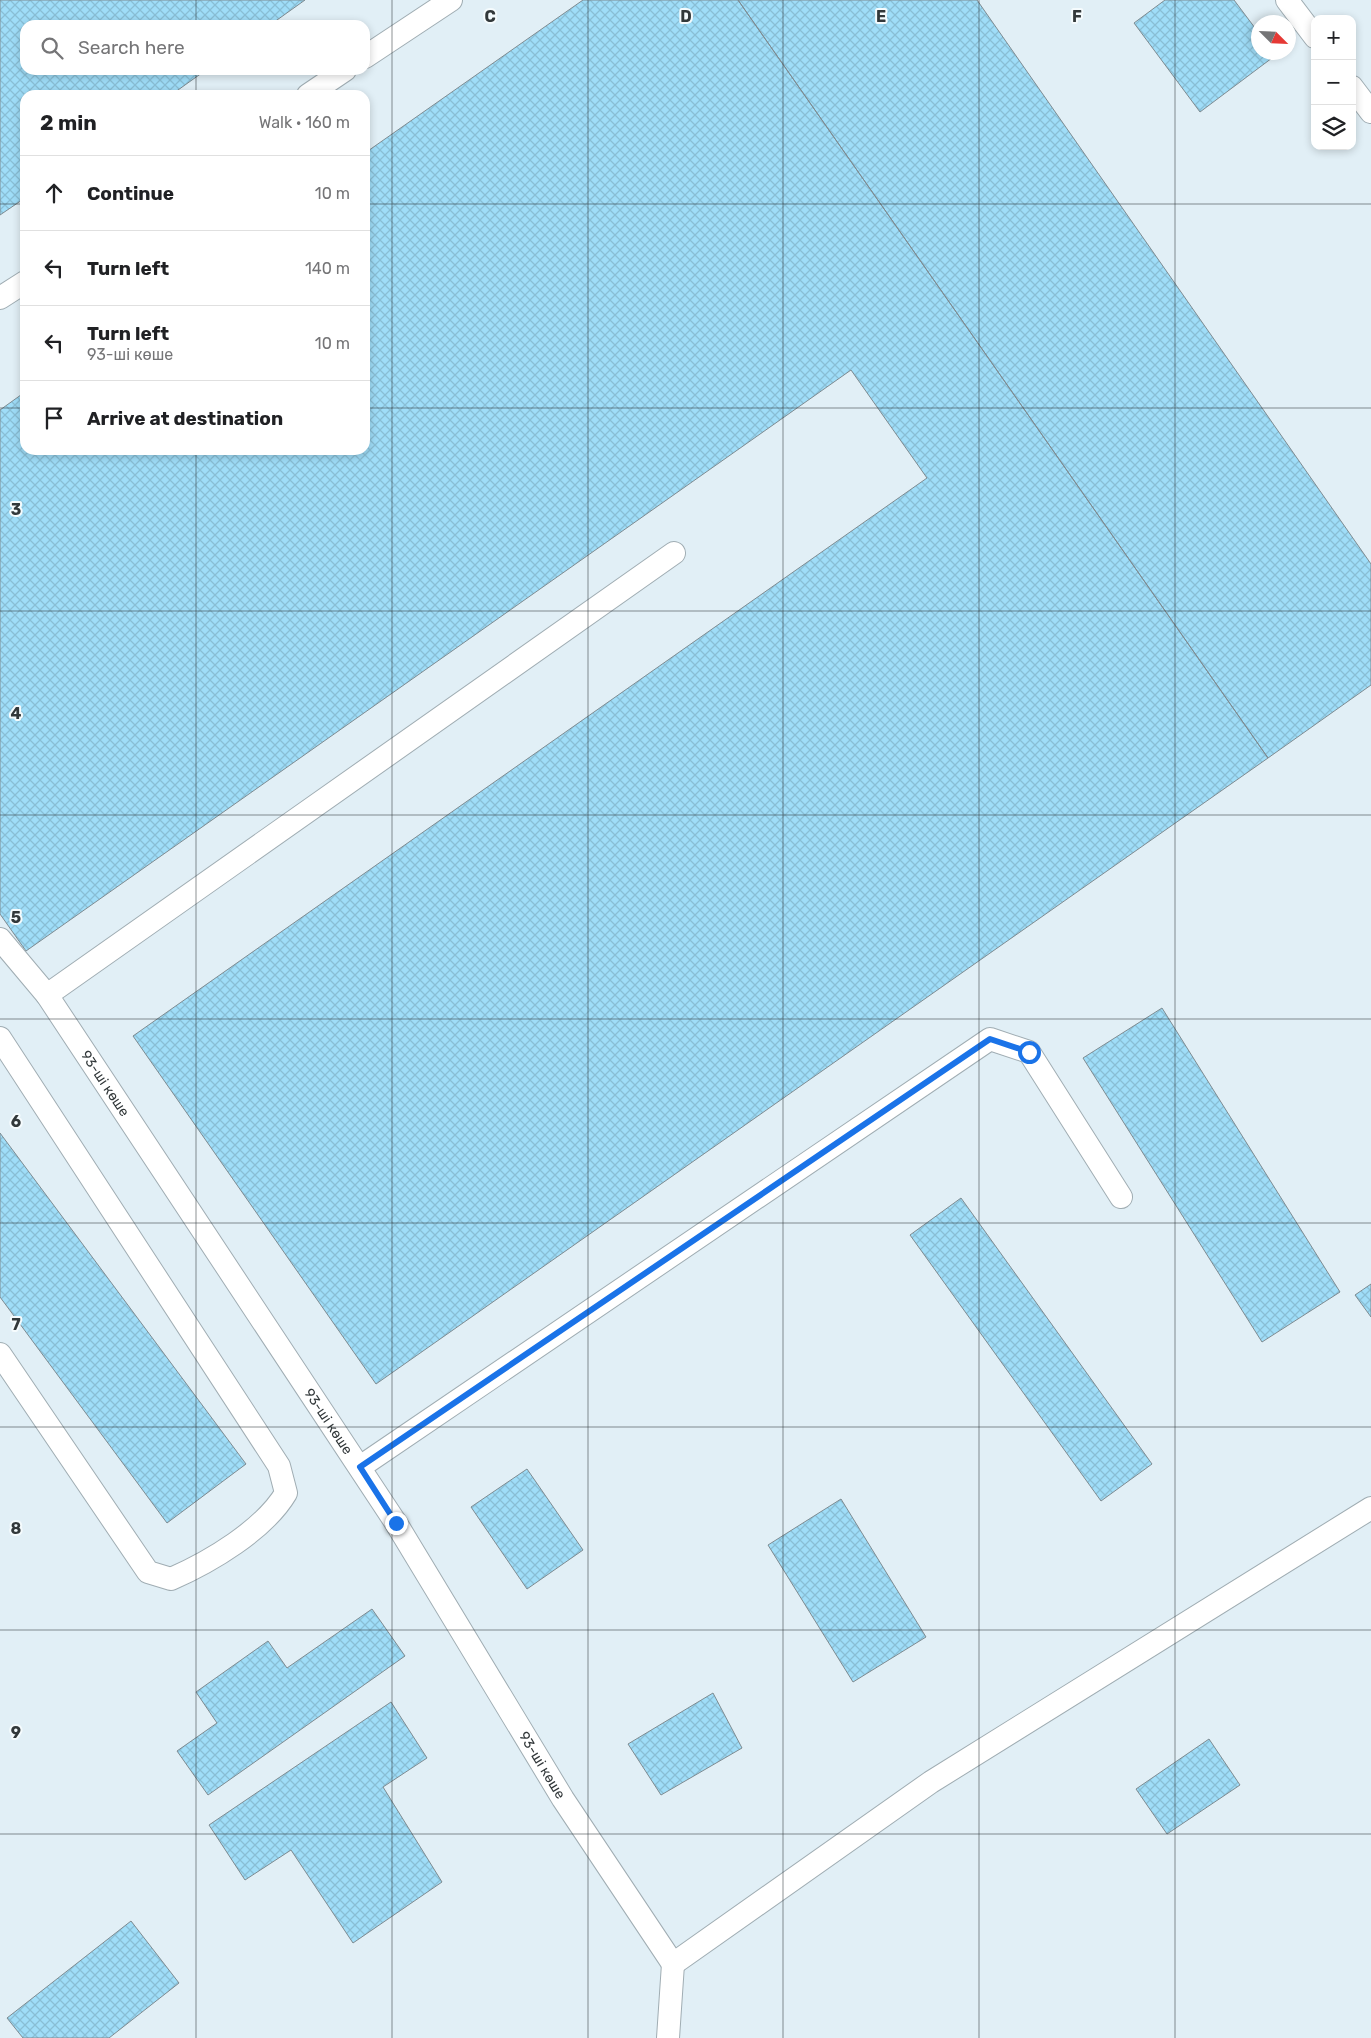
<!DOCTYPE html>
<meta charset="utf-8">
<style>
:root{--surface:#fff;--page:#f6f6f6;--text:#202124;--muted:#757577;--line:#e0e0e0}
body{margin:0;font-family:Rubik,sans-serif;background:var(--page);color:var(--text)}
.controls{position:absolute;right:15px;top:15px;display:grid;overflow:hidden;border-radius:10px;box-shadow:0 2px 8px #0003}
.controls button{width:45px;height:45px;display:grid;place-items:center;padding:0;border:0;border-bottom:1px solid var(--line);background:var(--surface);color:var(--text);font:25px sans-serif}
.compass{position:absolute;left:1251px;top:15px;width:45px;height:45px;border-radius:50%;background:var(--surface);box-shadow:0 2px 8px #0003;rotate:114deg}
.stop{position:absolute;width:15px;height:15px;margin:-11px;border:4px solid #1a73e8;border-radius:50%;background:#fff}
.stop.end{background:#1a73e8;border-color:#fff;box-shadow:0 1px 5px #0008}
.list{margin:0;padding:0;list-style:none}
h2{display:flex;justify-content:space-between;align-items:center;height:65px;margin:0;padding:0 20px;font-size:21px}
h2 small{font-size:16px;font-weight:400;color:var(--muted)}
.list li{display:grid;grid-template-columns:32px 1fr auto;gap:15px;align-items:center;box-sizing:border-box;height:75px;padding:0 20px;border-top:1px solid var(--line)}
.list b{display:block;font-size:19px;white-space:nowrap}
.list p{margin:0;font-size:16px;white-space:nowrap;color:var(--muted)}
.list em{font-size:16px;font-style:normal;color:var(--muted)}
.icon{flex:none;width:28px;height:28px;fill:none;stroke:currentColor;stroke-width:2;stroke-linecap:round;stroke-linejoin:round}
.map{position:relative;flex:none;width:1371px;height:2038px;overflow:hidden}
.search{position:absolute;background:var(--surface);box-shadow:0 2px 8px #0003;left:20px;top:20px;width:350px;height:55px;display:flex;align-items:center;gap:12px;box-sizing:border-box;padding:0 18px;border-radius:15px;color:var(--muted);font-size:19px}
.panel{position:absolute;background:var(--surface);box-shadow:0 2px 8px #0003;left:20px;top:90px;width:350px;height:365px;border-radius:15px}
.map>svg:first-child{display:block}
</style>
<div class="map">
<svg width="1371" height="2038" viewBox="0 0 1371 2038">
<defs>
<pattern id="building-cross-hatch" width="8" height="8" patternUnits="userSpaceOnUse" patternTransform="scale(1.25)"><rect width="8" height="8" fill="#9fddf8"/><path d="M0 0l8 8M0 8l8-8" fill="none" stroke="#89bed5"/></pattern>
</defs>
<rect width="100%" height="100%" fill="#e1eff6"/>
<path fill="url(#building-cross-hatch)" stroke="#7e8b91" d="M 0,0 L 305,0 L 270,25 L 25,25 L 25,70 L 206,70 L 171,95 L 25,95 L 25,198 L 0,215 Z
M 583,0 L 738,0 L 1268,758 L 376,1384 L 133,1036 L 927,478 L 851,370 L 26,951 L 0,914 L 0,410 L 25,392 L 25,450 L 365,450 L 365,153 Z
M 738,0 L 977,0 L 1371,564 L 1371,685 L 1268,758 Z
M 1165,0 L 1234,0 L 1258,32 L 1258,52 L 1274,52 L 1276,55 L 1200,112 L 1134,23 Z
M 1162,1008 L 1340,1292 L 1262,1342 L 1083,1058 Z
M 0,1133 L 246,1464 L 167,1523 L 0,1297 Z
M 961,1198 L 1152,1464 L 1101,1501 L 910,1235 Z
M 1371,1284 L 1371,1317 L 1355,1295 Z
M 527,1469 L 583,1550 L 527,1589 L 471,1507 Z
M 841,1499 L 926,1637 L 853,1682 L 768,1545 Z
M 372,1609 L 405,1656 L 208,1795 L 177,1751 L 217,1723 L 196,1692 L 268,1641 L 287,1668 Z
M 713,1693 L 742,1748 L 661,1795 L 628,1744 Z
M 391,1702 L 427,1758 L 383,1787 L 442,1882 L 353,1943 L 291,1850 L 245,1880 L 209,1825 Z
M 1209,1739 L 1240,1785 L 1167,1834 L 1136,1789 Z
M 131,1921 L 179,1983 L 109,2038 L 23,2038 L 7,2018 Z"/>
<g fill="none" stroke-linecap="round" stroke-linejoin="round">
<g stroke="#a0adb3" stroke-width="24">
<g id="lane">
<path d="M 1287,0 L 1315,37"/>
<path d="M 365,57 L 451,0"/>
<path d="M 1352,87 L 1371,112"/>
<path d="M 308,95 L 345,70"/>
<path d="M 0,298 L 25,282"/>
<path id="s1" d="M 0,939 L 47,995 L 396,1523 L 563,1799 L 673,1964"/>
<path d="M 47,995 L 674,553"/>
<path d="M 0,1038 L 279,1466 L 286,1493 C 264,1530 210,1562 171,1579 L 148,1572 L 0,1354"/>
<path d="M 360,1467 L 990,1039 L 1029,1052 L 1121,1197"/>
<path d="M 673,1964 L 931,1782 L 1371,1508"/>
<path d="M 668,2038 L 673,1964"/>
</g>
</g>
<use href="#lane" stroke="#fff" stroke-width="22"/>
</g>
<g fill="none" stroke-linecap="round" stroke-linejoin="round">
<path stroke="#1a73e8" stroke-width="6" d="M 396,1523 L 360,1467 L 990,1039 L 1029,1052"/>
</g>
<path fill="none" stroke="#32383a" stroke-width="1" stroke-opacity="0.55" d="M 196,0 L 196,25M 392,0 L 392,2038M 588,0 L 588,2038M 783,0 L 783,2038M 979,0 L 979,2038M 1175,0 L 1175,2038M 196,70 L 196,95M 0,204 L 25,204M 365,204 L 1371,204M 0,408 L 25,408M 365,408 L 1371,408M 196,450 L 196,2038M 0,611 L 1371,611M 0,815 L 1371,815M 0,1019 L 1371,1019M 0,1223 L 1371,1223M 0,1427 L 1371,1427M 0,1630 L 1371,1630M 0,1834 L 1371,1834"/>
<g text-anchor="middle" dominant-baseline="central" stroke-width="4" stroke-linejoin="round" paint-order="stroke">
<g font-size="14" fill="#32383a" stroke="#f5fbfd">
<text stroke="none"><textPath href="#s1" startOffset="179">93-ші көше</textPath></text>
<text stroke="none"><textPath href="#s1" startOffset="584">93-ші көше</textPath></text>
<text stroke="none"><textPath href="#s1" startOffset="989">93-ші көше</textPath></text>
</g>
</g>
<g font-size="16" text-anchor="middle" font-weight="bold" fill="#32383a" stroke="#f5fbfd" stroke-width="4" stroke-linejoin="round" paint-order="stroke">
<text x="490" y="22">C</text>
<text x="686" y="22">D</text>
<text x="881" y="22">E</text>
<text x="1077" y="22">F</text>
<text x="16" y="515">3</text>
<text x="16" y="719">4</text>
<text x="16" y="923">5</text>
<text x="16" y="1127">6</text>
<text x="16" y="1330">7</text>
<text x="16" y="1534">8</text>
<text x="16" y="1738">9</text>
</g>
</svg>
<div class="controls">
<button>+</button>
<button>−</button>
<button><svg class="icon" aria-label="layers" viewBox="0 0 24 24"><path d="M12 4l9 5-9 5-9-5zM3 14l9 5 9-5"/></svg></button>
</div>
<svg class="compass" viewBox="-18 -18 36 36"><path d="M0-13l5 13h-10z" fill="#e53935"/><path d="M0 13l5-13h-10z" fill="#757577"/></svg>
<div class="stop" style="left:1029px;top:1052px"></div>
<div class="stop end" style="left:396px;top:1523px"></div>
<div class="search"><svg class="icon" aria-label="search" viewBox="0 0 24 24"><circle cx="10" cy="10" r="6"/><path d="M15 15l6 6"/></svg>Search here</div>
<section class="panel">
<h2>2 min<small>Walk · 160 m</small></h2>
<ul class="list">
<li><svg class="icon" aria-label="ahead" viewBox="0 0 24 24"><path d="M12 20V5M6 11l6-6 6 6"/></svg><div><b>Continue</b></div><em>10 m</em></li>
<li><svg class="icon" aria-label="left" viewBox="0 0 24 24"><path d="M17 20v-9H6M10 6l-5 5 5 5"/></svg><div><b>Turn left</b></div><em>140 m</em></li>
<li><svg class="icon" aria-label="left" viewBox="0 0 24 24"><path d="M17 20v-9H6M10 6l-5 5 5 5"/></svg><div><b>Turn left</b><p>93-ші көше</p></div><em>10 m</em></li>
<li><svg class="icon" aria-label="arrive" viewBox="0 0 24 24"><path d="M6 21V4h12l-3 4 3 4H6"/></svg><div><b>Arrive at destination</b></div></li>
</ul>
</section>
</div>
